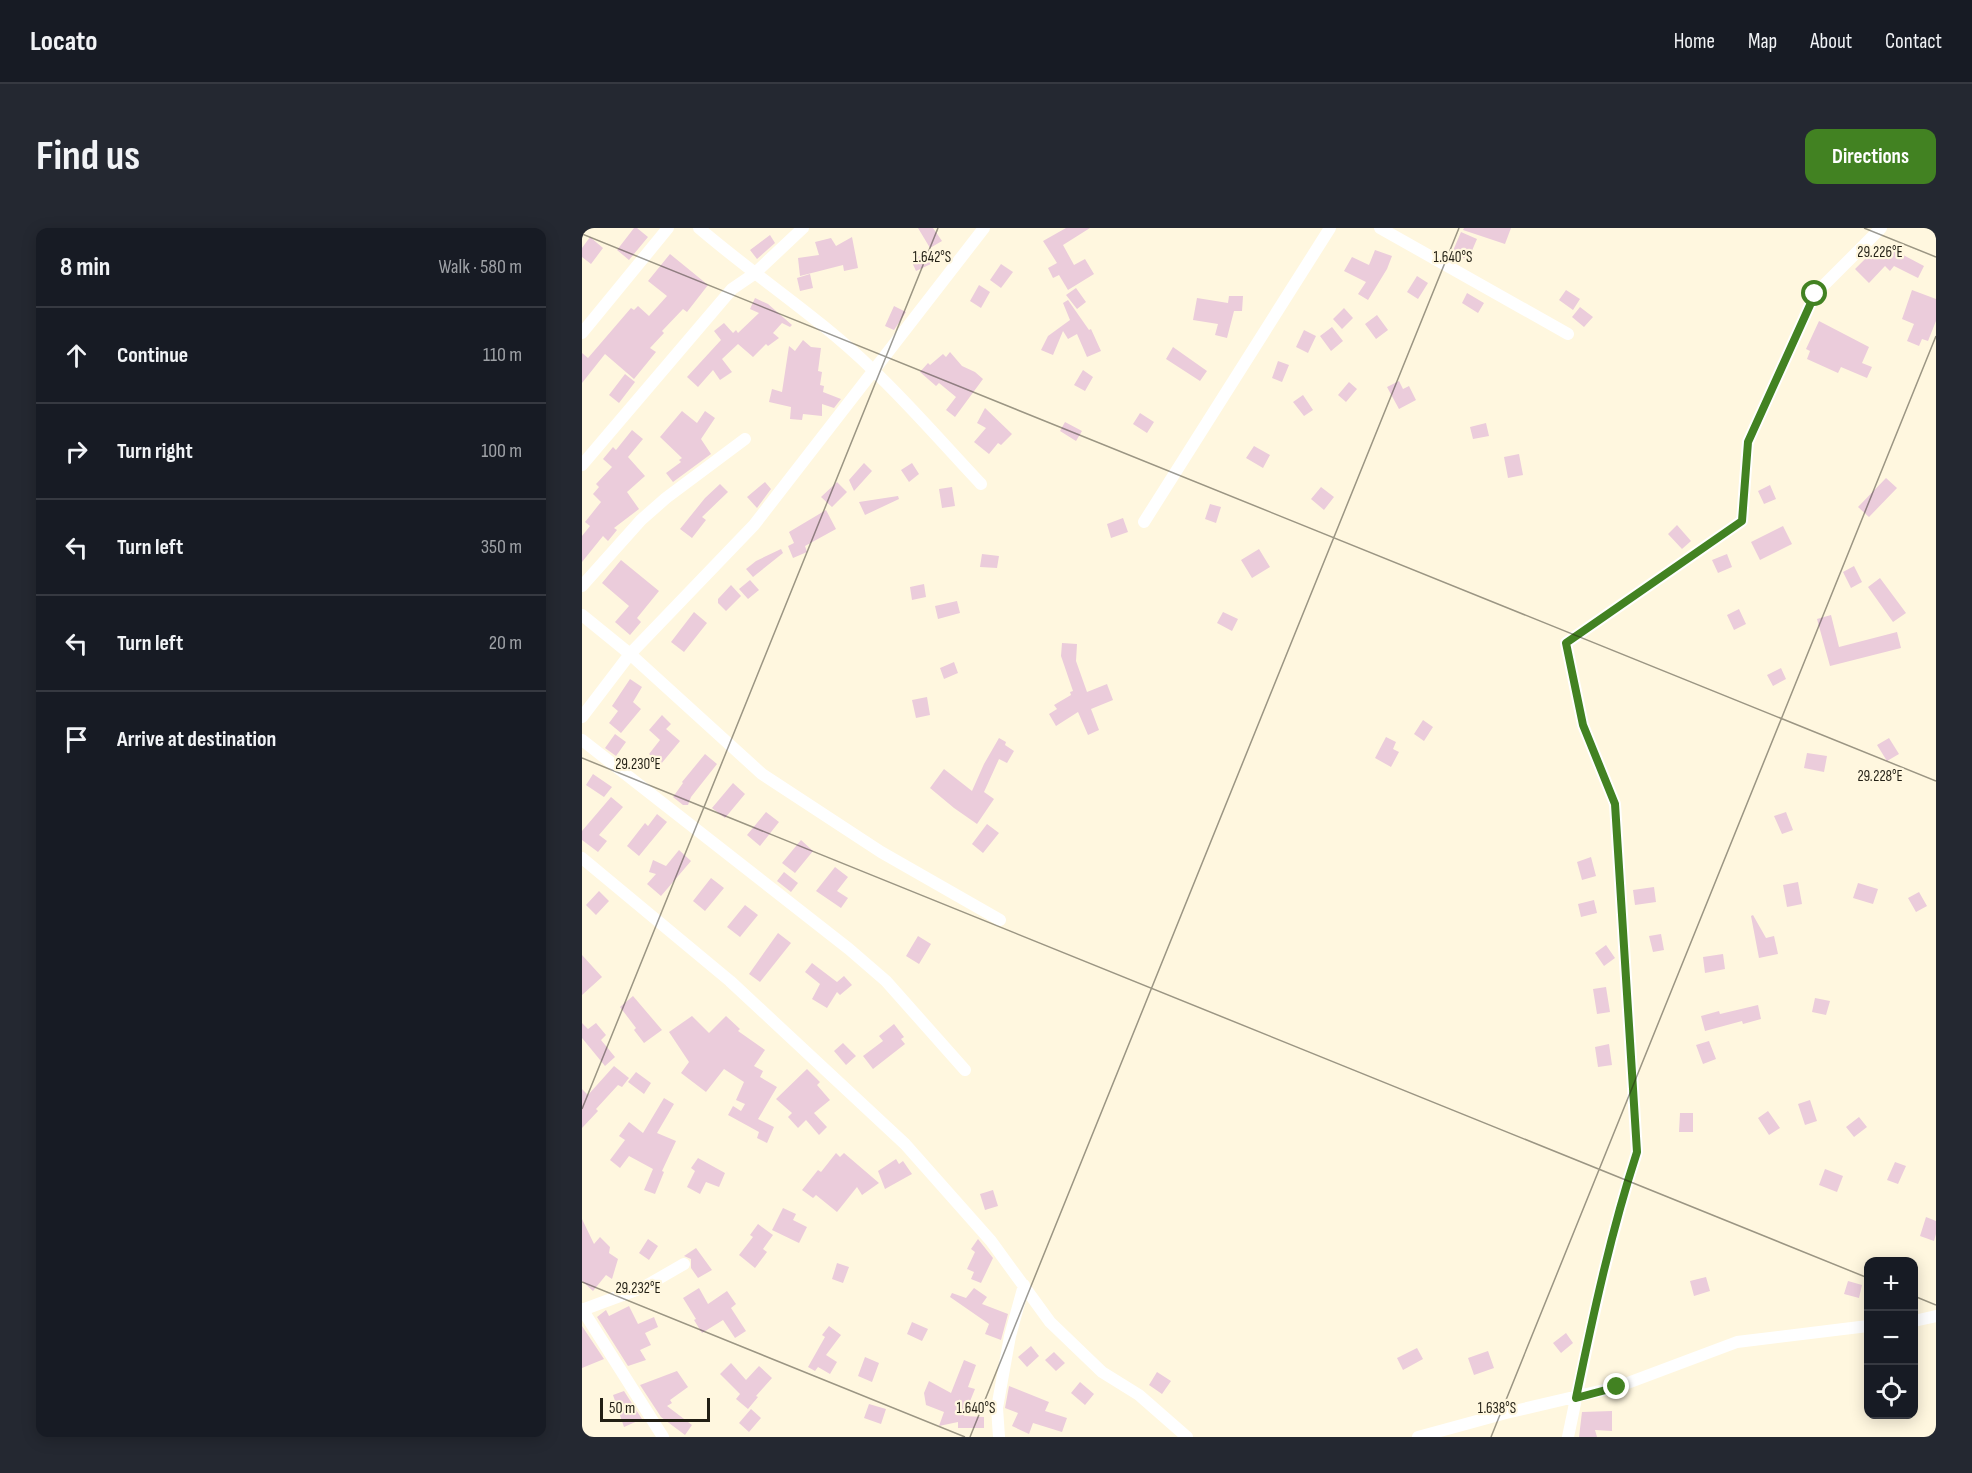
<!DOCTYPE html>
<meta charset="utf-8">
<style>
:root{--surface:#171b24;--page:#242831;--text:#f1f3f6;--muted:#9ea1a6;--line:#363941;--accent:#428222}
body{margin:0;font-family:"Sofia Sans Condensed",sans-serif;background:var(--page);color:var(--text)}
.controls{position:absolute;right:18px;bottom:18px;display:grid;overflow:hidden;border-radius:12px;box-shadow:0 3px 15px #0003}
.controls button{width:54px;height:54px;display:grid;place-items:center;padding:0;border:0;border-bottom:2px solid var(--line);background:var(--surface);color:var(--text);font:30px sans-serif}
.scale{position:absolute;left:18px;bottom:15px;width:110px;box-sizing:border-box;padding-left:6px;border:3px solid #221f14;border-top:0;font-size:16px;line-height:21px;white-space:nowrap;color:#221f14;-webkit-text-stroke:4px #fff7df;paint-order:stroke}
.stop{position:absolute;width:18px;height:18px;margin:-14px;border:4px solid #428222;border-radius:50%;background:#fff}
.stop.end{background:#428222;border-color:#fff;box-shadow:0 2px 6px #0008}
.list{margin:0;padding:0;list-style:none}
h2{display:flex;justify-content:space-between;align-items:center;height:78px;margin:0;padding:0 24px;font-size:26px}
h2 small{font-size:20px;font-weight:400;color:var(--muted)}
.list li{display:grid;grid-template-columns:39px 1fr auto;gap:18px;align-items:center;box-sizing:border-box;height:96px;padding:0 24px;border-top:2px solid var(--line)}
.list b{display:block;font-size:22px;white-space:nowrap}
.list em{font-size:20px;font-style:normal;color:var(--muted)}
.icon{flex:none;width:33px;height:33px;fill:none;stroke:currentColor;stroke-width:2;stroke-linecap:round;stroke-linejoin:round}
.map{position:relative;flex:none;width:1354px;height:1209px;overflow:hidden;border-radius:12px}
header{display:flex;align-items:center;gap:36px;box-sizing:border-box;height:84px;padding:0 30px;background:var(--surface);border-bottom:2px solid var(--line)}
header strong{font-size:28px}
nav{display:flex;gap:33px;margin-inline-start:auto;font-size:21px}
.intro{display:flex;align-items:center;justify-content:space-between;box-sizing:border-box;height:144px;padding:0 36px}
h1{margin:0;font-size:42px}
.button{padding:15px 27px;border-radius:12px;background:var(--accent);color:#fff;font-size:21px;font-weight:700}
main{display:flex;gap:36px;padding:0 36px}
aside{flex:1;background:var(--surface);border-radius:12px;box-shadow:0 3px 15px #0003}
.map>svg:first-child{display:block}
</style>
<header>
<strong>Locato</strong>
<nav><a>Home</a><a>Map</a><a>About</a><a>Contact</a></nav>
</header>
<div class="intro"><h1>Find us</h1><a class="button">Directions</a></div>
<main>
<aside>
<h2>8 min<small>Walk · 580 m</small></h2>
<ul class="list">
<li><svg class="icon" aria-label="ahead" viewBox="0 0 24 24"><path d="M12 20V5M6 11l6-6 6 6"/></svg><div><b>Continue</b></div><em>110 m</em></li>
<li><svg class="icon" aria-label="right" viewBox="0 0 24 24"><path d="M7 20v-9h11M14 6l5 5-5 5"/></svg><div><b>Turn right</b></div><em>100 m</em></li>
<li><svg class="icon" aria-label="left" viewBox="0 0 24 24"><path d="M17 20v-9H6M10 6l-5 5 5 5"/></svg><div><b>Turn left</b></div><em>350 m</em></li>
<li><svg class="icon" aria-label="left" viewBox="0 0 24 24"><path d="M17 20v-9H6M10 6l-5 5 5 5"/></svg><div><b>Turn left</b></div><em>20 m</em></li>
<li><svg class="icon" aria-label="arrive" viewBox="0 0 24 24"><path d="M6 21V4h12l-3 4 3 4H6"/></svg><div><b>Arrive at destination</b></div></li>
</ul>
</aside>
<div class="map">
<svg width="1354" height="1209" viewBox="0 0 1354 1209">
<rect width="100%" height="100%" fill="#fff7df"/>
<path fill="#ebccdb" d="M 52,0 L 55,0 L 66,9 L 47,32 L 35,22 Z
M 336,0 L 351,0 L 360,13 L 348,20 Z
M 484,0 L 508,0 L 481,17 L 492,37 L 503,31 L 512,46 L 486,62 L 477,47 L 471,50 L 466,40 L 475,35 L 461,13 Z
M 882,0 L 929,0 L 923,16 L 881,2 Z
M 879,4 L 895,11 L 886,32 L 870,25 Z
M 188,7 L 193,15 L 175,31 L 168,22 Z
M 8,9 L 21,20 L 9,36 L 0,29 L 0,20 Z
M 270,9 L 276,40 L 262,43 L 261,37 L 218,48 L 216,30 L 237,27 L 233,14 L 249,10 L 254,18 Z
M 1299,20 L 1304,25 L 1308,20 L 1342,38 L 1336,50 L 1312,38 L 1308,43 L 1303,38 L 1287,55 L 1273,41 L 1286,28 L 1289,31 Z
M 793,22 L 810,28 L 805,41 L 786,72 L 776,66 L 784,54 L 762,43 L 770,29 L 787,37 Z
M 348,23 L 353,34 L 334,43 L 329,32 Z
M 88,26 L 126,57 L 105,84 L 101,81 L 80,103 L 82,105 L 68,120 L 74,124 L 52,151 L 23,126 L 0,155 L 0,125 L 6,130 L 49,80 L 52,82 L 56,78 L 67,88 L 85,68 L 66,53 Z
M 419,36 L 431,44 L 419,60 L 408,52 Z
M 228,46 L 231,60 L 218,63 L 215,50 Z
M 835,48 L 846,55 L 836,71 L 825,64 Z
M 397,57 L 408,64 L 399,80 L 388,73 Z
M 494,60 L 504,74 L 495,81 L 484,67 Z
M 984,62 L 998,71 L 991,82 L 977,72 Z
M 1330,62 L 1354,71 L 1354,93 L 1346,113 L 1340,111 L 1337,118 L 1325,113 L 1332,96 L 1320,91 Z
M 885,65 L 902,75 L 896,85 L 880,75 Z
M 647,68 L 661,68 L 660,83 L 652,83 L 645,110 L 633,107 L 636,96 L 611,92 L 615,70 L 646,75 Z
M 173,70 L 186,76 L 210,97 L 208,99 L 200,95 L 191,105 L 197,110 L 186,118 L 184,116 L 171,129 L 156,116 L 140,131 L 150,144 L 138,152 L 131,142 L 116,159 L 105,149 L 139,112 L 132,103 L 142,95 L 151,105 L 154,102 L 156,105 L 177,85 L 168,81 Z
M 486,72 L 507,102 L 509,101 L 519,123 L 505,129 L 495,106 L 486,111 L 481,103 L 471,127 L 459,122 L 466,108 L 488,92 L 481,75 Z
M 312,78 L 324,84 L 312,102 L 303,98 Z
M 998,79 L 1011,89 L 1002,99 L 990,89 Z
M 762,80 L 771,90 L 760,101 L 751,91 Z
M 795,87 L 806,102 L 794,111 L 783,96 Z
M 1237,93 L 1287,119 L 1280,135 L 1290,139 L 1285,150 L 1259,139 L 1256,145 L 1225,131 L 1228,123 L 1224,121 Z
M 750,99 L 761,113 L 749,123 L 738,108 Z
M 722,102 L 734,108 L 726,125 L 714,119 Z
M 221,112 L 229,119 L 239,120 L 236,143 L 240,144 L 238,157 L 242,158 L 241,164 L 259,171 L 252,180 L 240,176 L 240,188 L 221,186 L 220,192 L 208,191 L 209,179 L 187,174 L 190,161 L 200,164 L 207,118 L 213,123 Z
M 591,119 L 625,143 L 618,153 L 584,131 Z
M 368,124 L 380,138 L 393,144 L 401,151 L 373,189 L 364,182 L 374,169 L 357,155 L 354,158 L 338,144 L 346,135 L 348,137 L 361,126 L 364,129 Z
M 696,133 L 707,137 L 700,154 L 690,150 Z
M 501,142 L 511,149 L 503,163 L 492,157 Z
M 43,146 L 53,154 L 37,175 L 27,167 Z
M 817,153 L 821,161 L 827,158 L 834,172 L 817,181 L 805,159 Z
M 767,154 L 775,161 L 764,174 L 756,167 Z
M 721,167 L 731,182 L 722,188 L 711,174 Z
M 403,180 L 430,206 L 419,217 L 416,215 L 407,226 L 392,214 L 404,200 L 395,195 Z
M 100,183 L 115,195 L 123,183 L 133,190 L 119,211 L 129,226 L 91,254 L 84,245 L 99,234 L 97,232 L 100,230 L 78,209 Z
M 558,185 L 572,194 L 565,205 L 551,196 Z
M 483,194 L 500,203 L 494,213 L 478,203 Z
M 904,195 L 907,208 L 891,211 L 888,199 Z
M 50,202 L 61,211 L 46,229 L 63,248 L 45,264 L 57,281 L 32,300 L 35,302 L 26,313 L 21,308 L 0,334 L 0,308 L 8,298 L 3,294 L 19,274 L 11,266 L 17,259 L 14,256 L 30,239 L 21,231 L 31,219 L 34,222 Z
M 672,218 L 688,227 L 681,240 L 664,230 Z
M 937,226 L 941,247 L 926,250 L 922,229 Z
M 282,235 L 290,243 L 272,263 L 267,252 Z
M 330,235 L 337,246 L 327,254 L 319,242 Z
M 1304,250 L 1315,260 L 1287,289 L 1276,279 Z
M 183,254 L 189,261 L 175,280 L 165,269 Z
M 255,254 L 265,264 L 250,279 L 239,269 Z
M 138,256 L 146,264 L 120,289 L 124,292 L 110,310 L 98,301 L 123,270 Z
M 1188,257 L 1194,271 L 1182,276 L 1176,263 Z
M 370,259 L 373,278 L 360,280 L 357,261 Z
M 739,259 L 752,269 L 742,282 L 729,271 Z
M 316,268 L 317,271 L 283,287 L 277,274 Z
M 628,276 L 639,279 L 634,295 L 623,291 Z
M 244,282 L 254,301 L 223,318 L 225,324 L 211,330 L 206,318 L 212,315 L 207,304 Z
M 541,290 L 546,304 L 529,310 L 525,296 Z
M 1095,297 L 1109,313 L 1100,321 L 1086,306 Z
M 1201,298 L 1210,316 L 1178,332 L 1169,314 Z
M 199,321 L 201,325 L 171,349 L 164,341 L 174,333 Z
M 677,321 L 688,339 L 670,350 L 659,332 Z
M 400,326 L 417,328 L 415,340 L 398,339 Z
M 1145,326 L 1150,339 L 1136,345 L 1130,332 Z
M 39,332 L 77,363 L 55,390 L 59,394 L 48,407 L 33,394 L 47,378 L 20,355 Z
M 1272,338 L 1280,354 L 1269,360 L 1261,344 Z
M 1298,350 L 1324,385 L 1311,394 L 1286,359 Z
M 168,352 L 177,362 L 166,371 L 157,361 Z
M 342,356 L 344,369 L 330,372 L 328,359 Z
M 149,357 L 159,368 L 144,383 L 136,375 L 136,371 Z
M 375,373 L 378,385 L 356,391 L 353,378 Z
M 1157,381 L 1164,396 L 1152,402 L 1145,387 Z
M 112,384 L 125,395 L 102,424 L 89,414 Z
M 641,384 L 656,391 L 650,403 L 635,395 Z
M 1249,387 L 1257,419 L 1315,404 L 1319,420 L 1248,438 L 1235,391 Z
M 480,415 L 495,416 L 494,433 L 505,464 L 525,456 L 531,472 L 509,481 L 517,502 L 506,507 L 496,484 L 474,498 L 467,486 L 475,481 L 472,477 L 489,467 L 488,464 L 491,463 L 479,428 Z
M 372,434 L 376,445 L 362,451 L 358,440 Z
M 1199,440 L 1204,451 L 1191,458 L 1185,447 Z
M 48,451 L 60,459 L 51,474 L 59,481 L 39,505 L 27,495 L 36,483 L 30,478 Z
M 345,469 L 348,487 L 334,490 L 330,472 Z
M 80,487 L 89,496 L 84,501 L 98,513 L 79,536 L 67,526 L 78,512 L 67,502 Z
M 841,492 L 851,499 L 842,513 L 832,506 Z
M 33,506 L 44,514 L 34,528 L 23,520 Z
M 804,509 L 814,514 L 811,521 L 817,524 L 809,539 L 793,530 Z
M 417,510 L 424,514 L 423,517 L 432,523 L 425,535 L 417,531 L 402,564 L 412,571 L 395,596 L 372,580 L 348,560 L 362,541 L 390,563 L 402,536 Z
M 1307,510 L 1317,526 L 1305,533 L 1295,517 Z
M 1225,525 L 1245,528 L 1242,544 L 1222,540 Z
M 123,526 L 135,536 L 109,569 L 106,577 L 101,577 L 91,569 L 101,555 L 100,554 Z
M 11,546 L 30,559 L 22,569 L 4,557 Z
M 151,555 L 163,566 L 143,590 L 130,580 Z
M 29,569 L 41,579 L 17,607 L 25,613 L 16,624 L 0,612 L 0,603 Z
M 184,584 L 197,594 L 178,618 L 165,607 Z
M 1204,584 L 1211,602 L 1200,606 L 1192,588 Z
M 75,586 L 85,594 L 57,628 L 45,618 L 63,595 L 66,598 Z
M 405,596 L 417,605 L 401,625 L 390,616 Z
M 219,612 L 231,623 L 213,645 L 200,635 Z
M 97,622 L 109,633 L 79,668 L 65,656 L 74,646 L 67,644 L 71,632 L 84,638 Z
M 1009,629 L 1014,648 L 1000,652 L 995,634 Z
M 253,639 L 266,649 L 255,663 L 266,670 L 259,680 L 234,663 Z
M 202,644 L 216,655 L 209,664 L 195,653 Z
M 129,650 L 142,660 L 123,683 L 111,673 Z
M 1216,654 L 1220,676 L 1205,679 L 1201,657 Z
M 1276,655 L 1296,661 L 1291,676 L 1271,670 Z
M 1072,659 L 1074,674 L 1053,677 L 1051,662 Z
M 17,663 L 27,673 L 14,687 L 4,677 Z
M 1337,664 L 1345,678 L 1334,684 L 1326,670 Z
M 1012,672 L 1015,685 L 999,689 L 996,676 Z
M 163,677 L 176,687 L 158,709 L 145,699 Z
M 1171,687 L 1184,710 L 1192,708 L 1196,726 L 1177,730 L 1169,688 Z
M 196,705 L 209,715 L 178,754 L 167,746 Z
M 1079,706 L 1082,722 L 1071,724 L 1067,708 Z
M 336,708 L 349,716 L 337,736 L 324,728 Z
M 1024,717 L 1033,730 L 1022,738 L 1013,725 Z
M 1141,726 L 1143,741 L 1123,745 L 1121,729 Z
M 0,727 L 20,749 L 0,767 Z
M 230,735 L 255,754 L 262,748 L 270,757 L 258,767 L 255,764 L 245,780 L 230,771 L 238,756 L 223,744 Z
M 1024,759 L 1028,784 L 1015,786 L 1011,761 Z
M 51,768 L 80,802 L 62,815 L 52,802 L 54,800 L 38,779 Z
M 1233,770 L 1248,773 L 1244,787 L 1230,784 Z
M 1176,777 L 1179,791 L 1161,796 L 1160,793 L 1123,803 L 1119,788 L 1137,783 L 1138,786 Z
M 110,788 L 127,805 L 144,788 L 158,801 L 156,803 L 183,822 L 172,838 L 181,843 L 178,849 L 195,859 L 176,891 L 192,899 L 185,915 L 175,910 L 177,904 L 146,887 L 151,878 L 159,883 L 163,876 L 154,872 L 162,854 L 142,841 L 124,864 L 99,845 L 107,834 L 87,804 Z
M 0,795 L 6,801 L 14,795 L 24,807 L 19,812 L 33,829 L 23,838 L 0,810 Z
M 312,796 L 322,809 L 319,811 L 323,816 L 291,841 L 281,828 L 301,813 L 297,808 Z
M 1127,813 L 1134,831 L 1121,836 L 1114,817 Z
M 261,815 L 274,828 L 264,837 L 252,823 Z
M 1027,816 L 1030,837 L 1016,839 L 1013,819 Z
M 32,838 L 47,850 L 40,859 L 36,857 L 14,881 L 16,883 L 0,900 L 0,861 L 6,867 Z
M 225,841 L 238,854 L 235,857 L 248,872 L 232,885 L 245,899 L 237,907 L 224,892 L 216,900 L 206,889 L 210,885 L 194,871 Z
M 54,844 L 69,855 L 62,866 L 46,854 Z
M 82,870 L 92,876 L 75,905 L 94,913 L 80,943 L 82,944 L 73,966 L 62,962 L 71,941 L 47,928 L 38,940 L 28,932 L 43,912 L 37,908 L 47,894 L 61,905 Z
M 1228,872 L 1235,893 L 1223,897 L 1216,876 Z
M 1186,883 L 1198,900 L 1187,907 L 1176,890 Z
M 1098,885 L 1111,885 L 1111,904 L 1097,904 Z
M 1277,889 L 1285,899 L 1272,909 L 1264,899 Z
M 254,925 L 258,929 L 262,925 L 297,955 L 280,967 L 275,959 L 255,984 L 234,967 L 231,970 L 220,962 L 236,942 L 239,944 Z
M 116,930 L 143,945 L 137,959 L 124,954 L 118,966 L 105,959 L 113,943 L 109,940 Z
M 314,931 L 317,936 L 321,933 L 330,946 L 303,961 L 296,943 Z
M 1313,934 L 1324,938 L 1316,956 L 1305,952 Z
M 1243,941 L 1261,948 L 1255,964 L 1237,957 Z
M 411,962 L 416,978 L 403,982 L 398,966 Z
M 201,980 L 214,986 L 211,992 L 225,999 L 217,1015 L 190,1002 Z
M 1344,989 L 1354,993 L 1354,1006 L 1352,1013 L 1338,1008 Z
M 0,991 L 12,1016 L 18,1009 L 28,1019 L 27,1025 L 36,1031 L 30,1051 L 24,1047 L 11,1063 L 0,1053 Z
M 176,996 L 191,1007 L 181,1021 L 185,1024 L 173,1040 L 157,1027 L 171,1009 L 168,1007 Z
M 66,1011 L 76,1018 L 67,1032 L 57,1025 Z
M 396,1011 L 411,1030 L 399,1055 L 389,1051 L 392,1044 L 385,1041 L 393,1024 L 389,1021 Z
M 114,1020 L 130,1042 L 116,1050 L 109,1040 L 109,1031 L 102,1028 Z
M 255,1035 L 267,1039 L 261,1055 L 250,1051 Z
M 1124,1049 L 1128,1063 L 1112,1068 L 1108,1053 Z
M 1266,1053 L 1280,1057 L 1277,1070 L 1262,1066 Z
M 117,1060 L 126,1076 L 145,1063 L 154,1076 L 149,1080 L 164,1103 L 153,1110 L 141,1092 L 120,1105 L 112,1092 L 114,1091 L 101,1070 Z
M 392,1060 L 405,1069 L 400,1076 L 426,1086 L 419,1112 L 403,1106 L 407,1096 L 368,1069 L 370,1065 L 384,1070 Z
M 47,1078 L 56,1096 L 72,1089 L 76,1099 L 63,1105 L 69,1117 L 58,1122 L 64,1132 L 46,1138 L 15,1089 L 24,1082 L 27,1088 Z
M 330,1094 L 346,1101 L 340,1113 L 325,1106 Z
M 0,1098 L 22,1131 L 0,1140 Z
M 247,1098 L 259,1107 L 244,1127 L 255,1134 L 248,1146 L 236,1139 L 233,1143 L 226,1139 L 243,1109 L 240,1107 Z
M 984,1105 L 991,1115 L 979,1125 L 971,1115 Z
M 449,1118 L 457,1128 L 445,1139 L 436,1129 Z
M 835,1120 L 841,1131 L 821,1142 L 815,1130 Z
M 906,1123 L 912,1140 L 892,1147 L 886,1130 Z
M 472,1124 L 483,1135 L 474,1143 L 463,1132 Z
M 283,1129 L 297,1135 L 290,1154 L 276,1148 Z
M 382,1132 L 394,1137 L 386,1159 L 393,1161 L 382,1188 L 402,1189 L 402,1200 L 376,1200 L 376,1194 L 357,1198 L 362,1184 L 344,1177 L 342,1165 L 347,1153 L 369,1165 Z
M 149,1135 L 164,1152 L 177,1138 L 190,1150 L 174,1168 L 176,1169 L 166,1181 L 154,1171 L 158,1166 L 138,1146 Z
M 95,1143 L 106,1159 L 88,1172 L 90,1175 L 85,1178 L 110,1197 L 103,1207 L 79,1189 L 58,1157 Z
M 575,1144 L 589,1153 L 580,1166 L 567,1157 Z
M 498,1154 L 512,1166 L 503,1177 L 489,1165 Z
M 427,1158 L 467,1174 L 463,1183 L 485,1190 L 480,1204 L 451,1195 L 447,1206 L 430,1198 L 436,1185 L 423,1180 Z
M 42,1163 L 60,1191 L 42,1199 L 31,1167 Z
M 287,1176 L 304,1181 L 299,1196 L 282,1190 Z
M 169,1181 L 179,1190 L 167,1204 L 157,1195 Z
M 1030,1183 L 1030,1203 L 1013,1202 L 1015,1209 L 997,1209 L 1000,1184 Z"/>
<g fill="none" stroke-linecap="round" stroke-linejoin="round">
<path stroke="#fff" stroke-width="12" d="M 117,0 C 174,49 238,90 291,142 C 329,178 363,218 399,256
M 798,0 L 986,106
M 0,105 L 86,0
M 0,237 L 150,61 L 172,46 L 221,0
M 562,294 L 748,0
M 0,358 L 59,292 L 84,270 L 163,211
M 0,387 L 48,426 L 180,546 L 299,624 L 418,692
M 0,489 L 48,426 L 172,297 L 402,0
M 0,512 L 267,721 L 304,753 L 383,842
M 0,630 L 148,753 L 323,916 L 409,1013 L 468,1094 L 520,1144 L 557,1167 L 605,1209
M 0,1081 L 81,1209
M 0,1082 L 62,1059 L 102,1036
M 1332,1093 L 1354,1088
M 417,1209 L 415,1180 L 428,1108 L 442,1057
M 836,1209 L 924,1185 L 1035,1159 L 1155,1114 L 1286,1098
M 986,1209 C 1006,1113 1025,1017 1055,924 L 1033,576 L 1001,497 L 984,415 L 1160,293 L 1166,214 L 1233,66 L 1299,0"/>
</g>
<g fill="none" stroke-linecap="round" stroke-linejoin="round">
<path stroke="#428222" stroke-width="8" d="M 1035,1159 L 994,1170 C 1011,1087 1029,1004 1055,924 L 1033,576 L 1001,497 L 984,415 L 1160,293 L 1166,214 L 1233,66"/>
</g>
<path fill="none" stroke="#221f14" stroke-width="1.5" stroke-opacity="0.45" d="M 1282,0 L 1354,29M 0,6 L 1354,553M 0,530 L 1286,1050M 0,881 L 356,0M 0,1054 L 383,1209M 1332,1068 L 1354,1077M 388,1209 L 877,0M 909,1209 L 1354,108"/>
<g font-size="15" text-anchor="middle" fill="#221f14" stroke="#fff7df" stroke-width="4.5" stroke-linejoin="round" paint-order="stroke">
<text x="1298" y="29">29.226°E</text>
<text x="350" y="34">1.642°S</text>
<text x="871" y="34">1.640°S</text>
<text x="56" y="541">29.230°E</text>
<text x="1298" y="553">29.228°E</text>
<text x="56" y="1065">29.232°E</text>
<text x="394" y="1185">1.640°S</text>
<text x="915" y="1185">1.638°S</text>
</g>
</svg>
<div class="controls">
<button>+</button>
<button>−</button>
<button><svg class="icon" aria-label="locate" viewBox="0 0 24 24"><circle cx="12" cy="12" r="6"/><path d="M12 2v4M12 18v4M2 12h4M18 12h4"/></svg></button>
</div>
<div class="scale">50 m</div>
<div class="stop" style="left:1233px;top:66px"></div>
<div class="stop end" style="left:1035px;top:1159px"></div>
</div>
</main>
